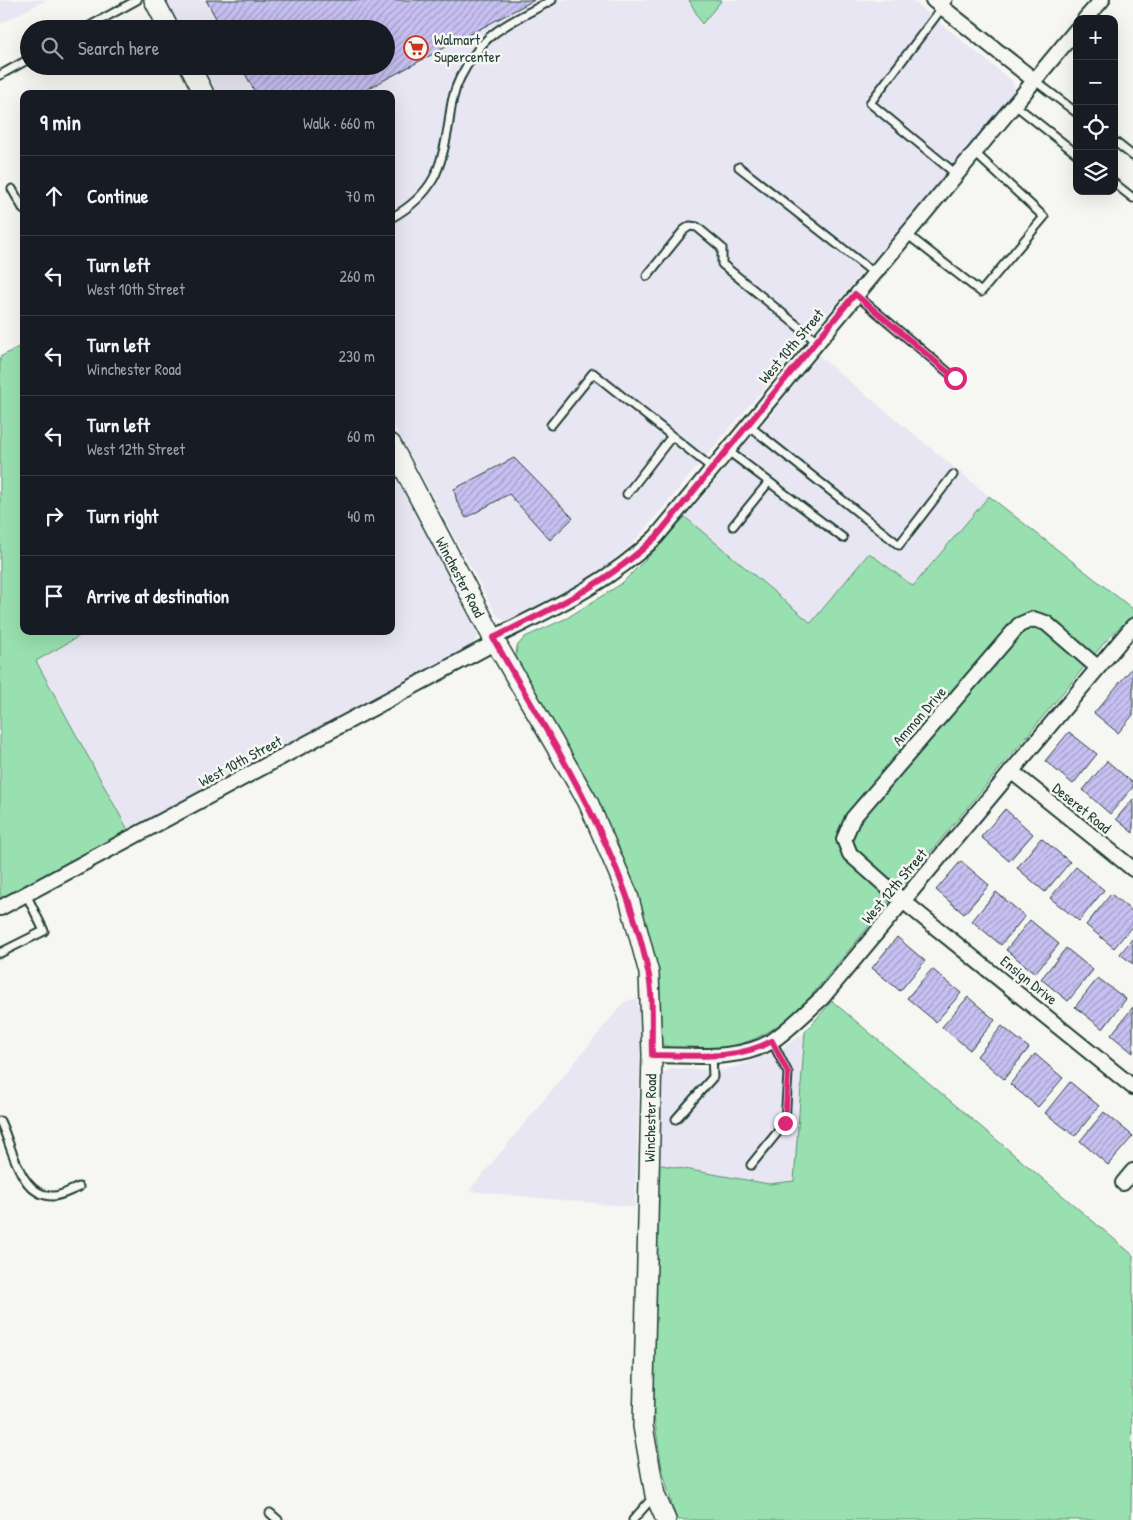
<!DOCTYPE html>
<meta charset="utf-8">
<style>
:root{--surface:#171b24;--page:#242831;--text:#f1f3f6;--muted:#9ea1a6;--line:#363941}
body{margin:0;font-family:"Patrick Hand",sans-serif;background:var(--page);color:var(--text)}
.controls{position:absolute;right:15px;top:15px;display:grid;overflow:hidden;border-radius:10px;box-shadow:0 5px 20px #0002}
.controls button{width:45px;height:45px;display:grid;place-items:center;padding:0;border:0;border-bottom:1px solid var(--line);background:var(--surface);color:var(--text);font:25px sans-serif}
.stop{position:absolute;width:15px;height:15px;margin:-11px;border:4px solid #db2777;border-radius:50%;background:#fff}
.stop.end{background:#db2777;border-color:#fff;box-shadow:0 1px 5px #0008}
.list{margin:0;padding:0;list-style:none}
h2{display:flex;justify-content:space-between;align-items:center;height:65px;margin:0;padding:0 20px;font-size:21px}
h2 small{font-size:16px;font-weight:400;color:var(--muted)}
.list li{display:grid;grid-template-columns:32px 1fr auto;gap:15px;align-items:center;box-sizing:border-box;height:80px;padding:0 20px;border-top:1px solid var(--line)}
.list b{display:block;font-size:19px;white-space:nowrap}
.list p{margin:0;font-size:16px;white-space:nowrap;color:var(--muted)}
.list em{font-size:16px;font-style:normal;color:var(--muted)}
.icon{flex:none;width:28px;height:28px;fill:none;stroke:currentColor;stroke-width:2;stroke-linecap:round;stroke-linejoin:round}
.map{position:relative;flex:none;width:1133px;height:1520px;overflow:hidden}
.search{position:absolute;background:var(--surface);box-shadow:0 5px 20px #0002;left:20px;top:20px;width:375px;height:55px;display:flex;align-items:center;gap:12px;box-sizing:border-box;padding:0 18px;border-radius:28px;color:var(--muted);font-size:19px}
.panel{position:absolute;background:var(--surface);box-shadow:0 5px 20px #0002;left:20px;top:90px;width:375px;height:545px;border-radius:10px}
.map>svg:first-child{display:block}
</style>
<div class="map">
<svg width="1133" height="1520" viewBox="0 0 1133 1520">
<defs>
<pattern id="building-hatch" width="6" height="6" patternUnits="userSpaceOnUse" patternTransform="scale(1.25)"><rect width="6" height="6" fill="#c8c0f2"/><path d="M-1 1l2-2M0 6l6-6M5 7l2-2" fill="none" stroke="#a29dc5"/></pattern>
</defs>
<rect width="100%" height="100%" fill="#f6f6f2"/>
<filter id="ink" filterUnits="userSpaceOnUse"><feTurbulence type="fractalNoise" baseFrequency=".02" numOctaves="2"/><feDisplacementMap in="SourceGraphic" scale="10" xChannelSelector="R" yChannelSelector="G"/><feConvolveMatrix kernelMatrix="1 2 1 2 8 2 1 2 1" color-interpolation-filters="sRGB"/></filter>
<g filter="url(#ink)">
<path fill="#e8e6f2" d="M 0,0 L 46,0 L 0,24 Z
M 164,0 L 689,0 L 702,24 L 722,0 L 912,0 L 1012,81 L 1014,88 L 1010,98 L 632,544 L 597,574 L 521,618 L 508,622 L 497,616 L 391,420 L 391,94 L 214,94 L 200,66 L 386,66 L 386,29 L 179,29 Z
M 819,356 L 989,496 L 912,586 L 869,553 L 811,623 L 685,517 Z
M 391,470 L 479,626 L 478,637 L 472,645 L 128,830 L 36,661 L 88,631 L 391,631 Z
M 637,998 L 641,1023 L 635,1207 L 469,1191 L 624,1002 Z
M 805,1032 L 795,1181 L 769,1184 L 656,1164 L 660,1077 L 670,1068 L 723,1070 L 747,1063 L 787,1045 Z"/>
<path fill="#98e0af" stroke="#5c8e72" d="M 689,0 L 722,0 L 702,24 Z
M 24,344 L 24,631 L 88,631 L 36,661 L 128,830 L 0,899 L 0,357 Z
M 989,496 L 1133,609 L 1133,616 L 1110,636 L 801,1008 C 765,1037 744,1049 697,1049 C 683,1049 673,1051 660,1043 L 649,939 L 637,891 L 615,839 L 516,657 L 517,646 L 525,637 L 567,618 L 621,584 L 652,553 L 685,517 L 811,623 L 869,553 L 913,586 Z
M 832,1001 L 1133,1255 L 1131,1520 L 676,1520 L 662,1468 L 653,1410 L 656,1164 L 769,1184 L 794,1181 L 805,1032 Z"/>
<path fill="url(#building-hatch)" stroke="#1f3d34" d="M 206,0 L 534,0 L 358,94 L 256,94 L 241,66 L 386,66 L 386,29 L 222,29 Z
M 514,458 L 573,518 L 550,540 L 509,494 L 466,518 L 457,502 L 454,489 Z
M 1133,667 L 1133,715 L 1118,733 L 1094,713 Z
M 1069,732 L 1097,754 L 1073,784 L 1045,761 Z
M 1107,761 L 1133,783 L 1133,787 L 1110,814 L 1083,790 Z
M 1133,799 L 1133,833 L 1116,819 Z
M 1005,809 L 1033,834 L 1009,861 L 981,837 Z
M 1041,838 L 1070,862 L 1045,892 L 1017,868 Z
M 961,861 L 989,885 L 964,914 L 936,890 Z
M 1076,867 L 1104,890 L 1079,921 L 1050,898 Z
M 996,892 L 1025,916 L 1001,945 L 972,921 Z
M 1111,894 L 1133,912 L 1133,925 L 1114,948 L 1086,925 Z
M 1030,920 L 1059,944 L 1035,973 L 1006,950 Z
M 897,937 L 925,961 L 900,991 L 872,968 Z
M 1133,938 L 1133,964 L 1120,954 Z
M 1066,948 L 1093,970 L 1068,1001 L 1041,979 Z
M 932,969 L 961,993 L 936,1022 L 907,998 Z
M 1098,978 L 1126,999 L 1103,1029 L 1075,1007 Z
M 968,997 L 995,1020 L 970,1050 L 942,1027 Z
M 1133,1007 L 1133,1053 L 1111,1035 Z
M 1002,1026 L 1029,1048 L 1004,1079 L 977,1056 Z
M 1035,1054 L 1063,1078 L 1038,1107 L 1010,1084 Z
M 1070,1082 L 1099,1106 L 1075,1136 L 1045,1113 Z
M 1104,1112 L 1133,1136 L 1108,1165 L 1080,1141 Z"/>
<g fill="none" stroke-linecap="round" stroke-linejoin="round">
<g stroke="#1f3d34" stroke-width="11">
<path id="lane" d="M 948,0 L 870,103 L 956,174
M 84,29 L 137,0
M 0,75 L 29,59
M 1034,80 L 1077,113
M 1015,105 L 1077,154
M 1114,141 L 1133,156
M 739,167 L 874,273
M 1114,183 L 1133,198
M 12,189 L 24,210
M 391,218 C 434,194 442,168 449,122 C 451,106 453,92 460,78 C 467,64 480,44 492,35 C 509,21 533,11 552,0
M 908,235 L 981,292 L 1044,217 L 975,153
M 647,276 L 684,230 L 690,226 L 697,227 L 722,248 L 722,264 L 816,341
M 855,294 L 955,378
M 551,425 L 593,373 L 712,468
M 748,425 L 899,545 L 953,475
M 727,450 L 843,538
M 627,494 L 672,436
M 733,526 L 768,483
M 0,953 L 44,931 L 26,894
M 676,1119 L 713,1077 L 712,1055
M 0,1121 C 12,1145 19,1196 53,1196 C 61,1196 71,1190 79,1187
M 751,1165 L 785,1123 L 788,1073 L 772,1041
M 270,1513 L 278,1520
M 633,1520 L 654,1496"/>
</g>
<g stroke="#1f3d34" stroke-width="18">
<path id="street" d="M 933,0 L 1034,80
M 1085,19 L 1102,0
M 493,638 C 553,608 607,584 656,537 L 1077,29
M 1097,667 L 1046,623 L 1033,619 L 1019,625 L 853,818 L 844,839 L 850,854 L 903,901 L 1133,1087
M 1011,771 L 1133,869
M 0,908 L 496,642
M 652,1055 C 691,1055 738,1062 772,1041 C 790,1029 806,1012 822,998 L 1133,626
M 1123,1183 L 1133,1171"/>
</g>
<g stroke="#1f3d34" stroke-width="22">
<g id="secondary">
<path d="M 154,0 L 169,29"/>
<path d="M 190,66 L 204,94"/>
<path id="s1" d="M 391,444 L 493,638 L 588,802 L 628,895 L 649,973 L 652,1055 L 643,1426 L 655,1495 L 666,1520"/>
</g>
</g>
<use href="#lane" stroke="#f6f6f2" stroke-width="7"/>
<use href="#street" stroke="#f6f6f2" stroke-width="14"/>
<use href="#secondary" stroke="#f6f6f2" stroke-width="19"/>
</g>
</g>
<g fill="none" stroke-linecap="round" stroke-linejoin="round" filter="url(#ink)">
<path stroke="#db2777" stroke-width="6" d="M 785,1123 L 788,1073 L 772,1041 C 735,1061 692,1055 652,1055 C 651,1028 654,998 648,971 C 623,849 554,745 493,638 C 553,608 607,584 656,537 L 855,294 L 955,378"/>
</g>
<defs>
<g id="supermarket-ring" transform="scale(1.25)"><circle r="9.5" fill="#f6f6f2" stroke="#c8321e" stroke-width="1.5"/><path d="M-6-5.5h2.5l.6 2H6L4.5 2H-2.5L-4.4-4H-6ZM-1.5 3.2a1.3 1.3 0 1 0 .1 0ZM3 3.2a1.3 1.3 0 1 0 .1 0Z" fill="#c8321e"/></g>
</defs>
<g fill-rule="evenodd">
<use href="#supermarket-ring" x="416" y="48"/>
</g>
<g text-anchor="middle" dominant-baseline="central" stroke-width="5" stroke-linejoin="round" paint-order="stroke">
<g font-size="15" fill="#1f3d34" stroke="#f6f6f2" text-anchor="start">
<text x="434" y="39">Walmart<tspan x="434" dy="17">Supercenter</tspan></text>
</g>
<g font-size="15" fill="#1f3d34" stroke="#f6f6f2">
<text transform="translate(791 346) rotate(-50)">West 10th Street</text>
<text stroke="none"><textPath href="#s1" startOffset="150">Winchester Road</textPath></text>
<text transform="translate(919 716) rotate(-49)">Ammon Drive</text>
<text transform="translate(240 761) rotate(-28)">West 10th Street</text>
<text transform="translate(1082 808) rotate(39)">Deseret Road</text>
<text transform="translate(894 886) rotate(-50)">West 12th Street</text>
<text transform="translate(1029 980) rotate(39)">Ensign Drive</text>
<text transform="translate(650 1118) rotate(-89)">Winchester Road</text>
</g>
</g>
</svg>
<div class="controls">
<button>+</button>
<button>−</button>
<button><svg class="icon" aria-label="locate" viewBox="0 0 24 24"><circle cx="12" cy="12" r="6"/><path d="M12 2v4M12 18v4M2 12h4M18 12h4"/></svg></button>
<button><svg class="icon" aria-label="layers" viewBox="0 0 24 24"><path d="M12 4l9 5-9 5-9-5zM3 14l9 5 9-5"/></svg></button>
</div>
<div class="stop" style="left:955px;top:378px"></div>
<div class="stop end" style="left:785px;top:1123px"></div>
<div class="search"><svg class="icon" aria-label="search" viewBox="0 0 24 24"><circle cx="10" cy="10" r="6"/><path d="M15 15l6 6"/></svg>Search here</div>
<section class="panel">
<h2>9 min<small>Walk · 660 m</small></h2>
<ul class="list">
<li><svg class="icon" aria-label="ahead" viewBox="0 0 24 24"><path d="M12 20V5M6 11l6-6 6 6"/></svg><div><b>Continue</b></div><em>70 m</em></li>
<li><svg class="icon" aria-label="left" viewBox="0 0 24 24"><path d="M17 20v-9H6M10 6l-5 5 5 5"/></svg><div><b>Turn left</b><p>West 10th Street</p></div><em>260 m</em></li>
<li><svg class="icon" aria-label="left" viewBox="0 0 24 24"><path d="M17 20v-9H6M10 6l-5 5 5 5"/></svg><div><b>Turn left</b><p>Winchester Road</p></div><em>230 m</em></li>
<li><svg class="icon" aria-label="left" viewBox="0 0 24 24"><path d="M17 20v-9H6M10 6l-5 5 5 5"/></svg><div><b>Turn left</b><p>West 12th Street</p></div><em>60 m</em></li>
<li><svg class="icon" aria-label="right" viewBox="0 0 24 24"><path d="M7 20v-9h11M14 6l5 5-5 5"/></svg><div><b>Turn right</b></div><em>40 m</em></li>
<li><svg class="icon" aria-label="arrive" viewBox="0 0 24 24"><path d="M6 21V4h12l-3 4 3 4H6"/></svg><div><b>Arrive at destination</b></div></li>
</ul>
</section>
</div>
